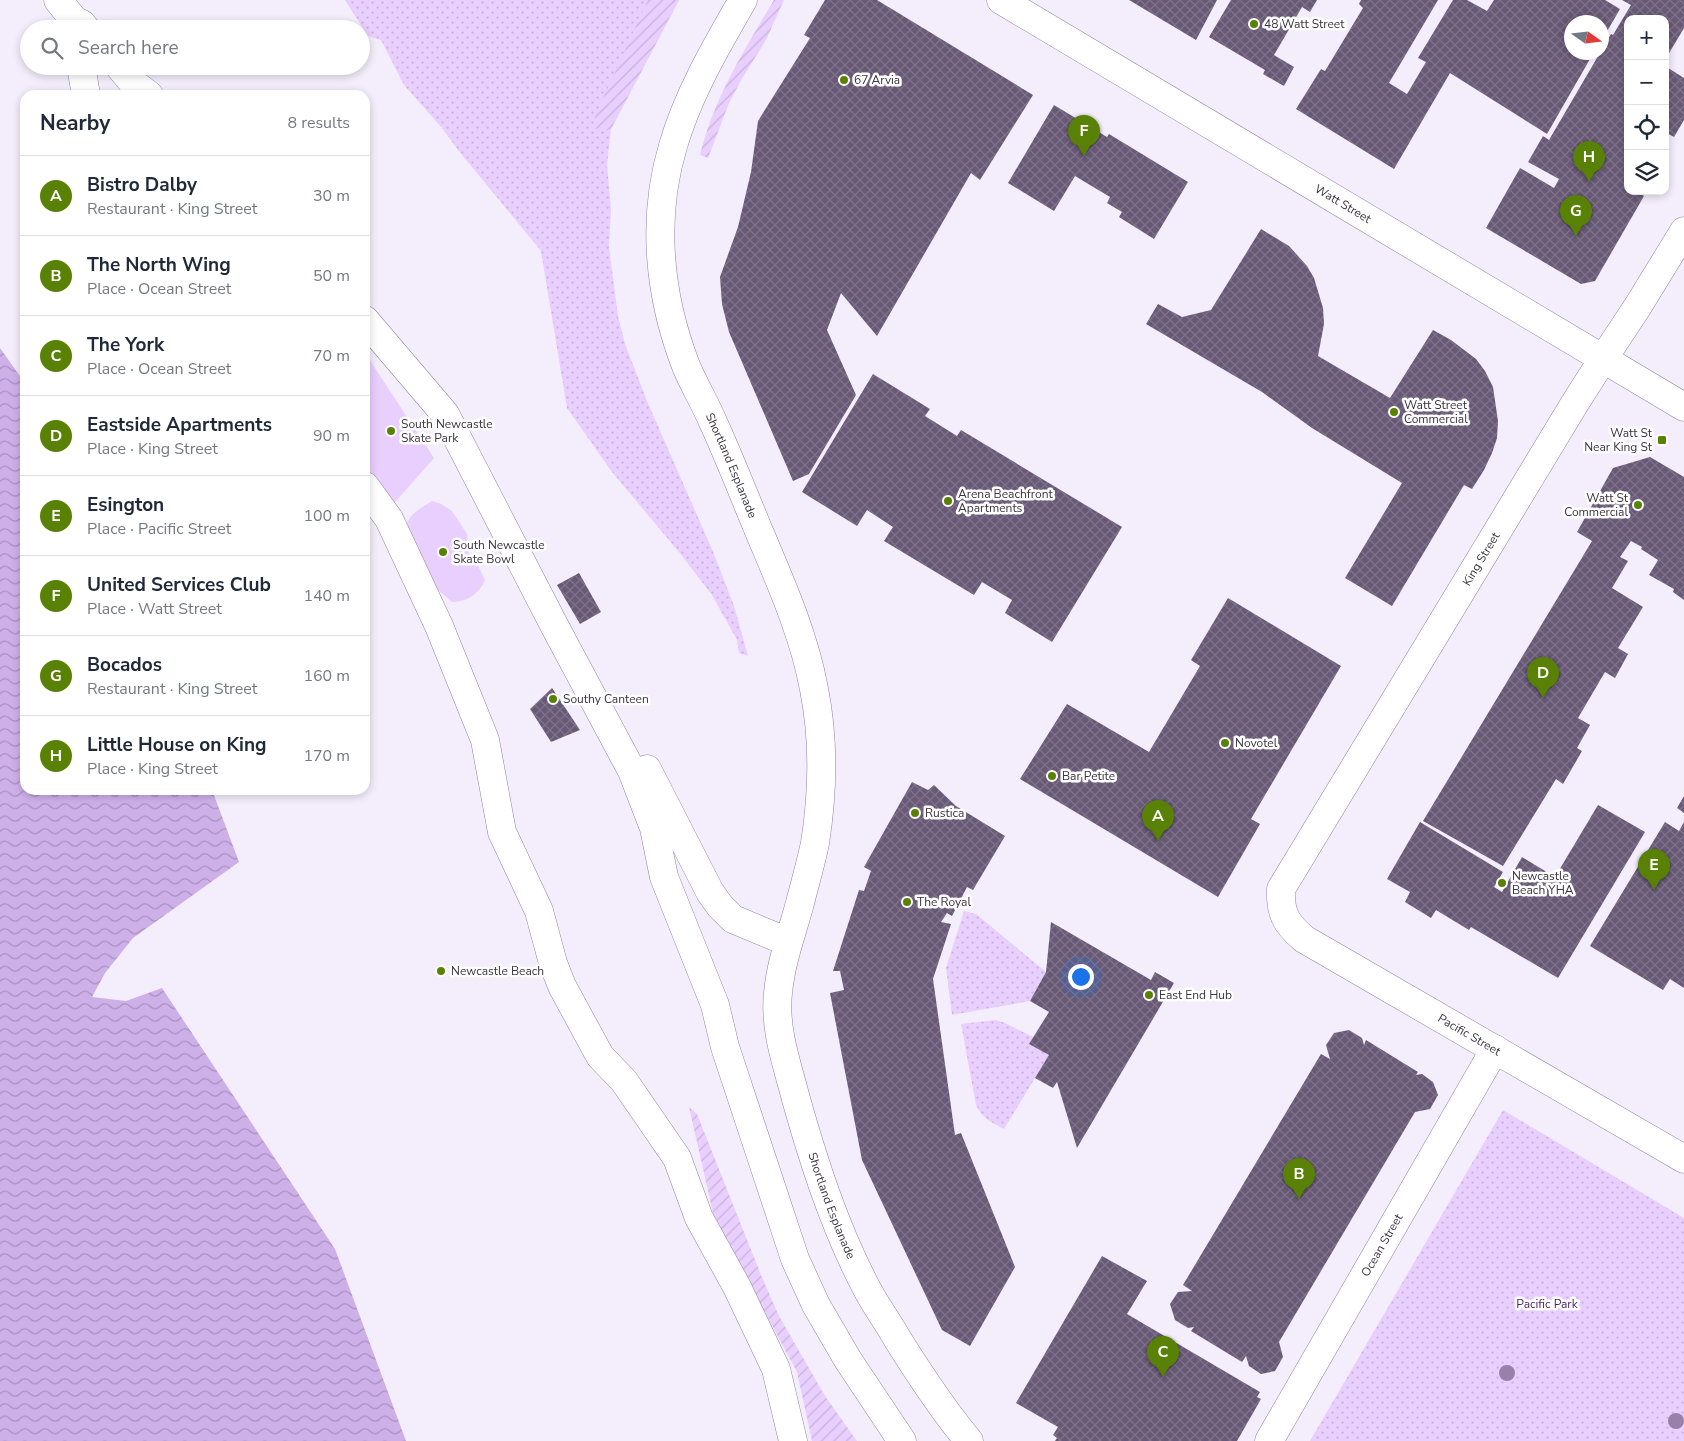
<!DOCTYPE html>
<meta charset="utf-8">
<style>
:root{--surface:#fff;--page:#f6f6f7;--text:#1f2937;--muted:#747a83;--line:#e0e1e3;--accent:#598105}
body{margin:0;font-family:"Nunito Sans",sans-serif;background:var(--page);color:var(--text)}
.controls{position:absolute;right:15px;top:15px;display:grid;overflow:hidden;border-radius:10px;box-shadow:0 2px 8px #0003}
.controls button{width:45px;height:45px;display:grid;place-items:center;padding:0;border:0;border-bottom:1px solid var(--line);background:var(--surface);color:var(--text);font:25px sans-serif}
.compass{position:absolute;left:1564px;top:15px;width:45px;height:45px;border-radius:50%;background:var(--surface);box-shadow:0 2px 8px #0003;rotate:104deg}
.you{position:absolute;left:1080px;top:976px;width:18px;height:18px;margin:-12px;border:4px solid #fff;border-radius:50%;background:#1a73e8;box-shadow:0 0 0 8px #1a73e833}
.badge{display:grid;place-items:center;width:32px;height:32px;border-radius:50%;background:var(--accent);color:#fff;font-size:16px;font-weight:700}
.pin{position:absolute;translate:-50% -41px;filter:drop-shadow(0 1px 2px #0008)}
.pin::after{content:'';position:absolute;top:26px;width:18px;height:15px;background:inherit;clip-path:polygon(0 0,100% 0,50% 100%)}
.list{margin:0;padding:0;list-style:none}
h2{display:flex;justify-content:space-between;align-items:center;height:65px;margin:0;padding:0 20px;font-size:21px}
h2 small{font-size:16px;font-weight:400;color:var(--muted)}
.list li{display:grid;grid-template-columns:32px 1fr auto;gap:15px;align-items:center;box-sizing:border-box;height:80px;padding:0 20px;border-top:1px solid var(--line)}
.list b{display:block;font-size:19px;white-space:nowrap}
.list p{margin:0;font-size:16px;white-space:nowrap;color:var(--muted)}
.list em{font-size:16px;font-style:normal;color:var(--muted)}
.icon{flex:none;width:28px;height:28px;fill:none;stroke:currentColor;stroke-width:2;stroke-linecap:round;stroke-linejoin:round}
.map{position:relative;flex:none;width:1684px;height:1441px;overflow:hidden}
.search{position:absolute;background:var(--surface);box-shadow:0 2px 8px #0003;left:20px;top:20px;width:350px;height:55px;display:flex;align-items:center;gap:12px;box-sizing:border-box;padding:0 18px;border-radius:28px;color:var(--muted);font-size:19px}
.panel{position:absolute;background:var(--surface);box-shadow:0 2px 8px #0003;left:20px;top:90px;width:350px;height:705px;border-radius:15px}
.map>svg:first-child{display:block}
</style>
<div class="map">
<svg width="1684" height="1441" viewBox="0 0 1684 1441">
<defs>
<pattern id="park-dots" width="8" height="8" patternUnits="userSpaceOnUse" patternTransform="scale(1.25)"><rect width="8" height="8" fill="#e8cffe"/><path d="M2 2h.1M6 6h.1" fill="none" stroke="#c8b2db" stroke-width="1.8" stroke-linecap="round"/></pattern>
<pattern id="garden-furrows" width="10" height="10" patternUnits="userSpaceOnUse" patternTransform="scale(1.25)"><rect width="10" height="10" fill="#e8cffe"/><path d="M-1 1l2-2M0 10L10 0M9 11l2-2" fill="none" stroke="#c8b2db"/></pattern>
<pattern id="water-waves" width="16" height="10" patternUnits="userSpaceOnUse" patternTransform="scale(1.25)"><rect width="16" height="10" fill="#ceb0e9"/><path d="M0 5q4-4 8 0t8 0" fill="none" stroke="#a890be"/></pattern>
<pattern id="building-cross-hatch" width="8" height="8" patternUnits="userSpaceOnUse" patternTransform="scale(1.25)"><rect width="8" height="8" fill="#685976"/><path d="M0 0l8 8M0 8l8-8" fill="none" stroke="#7f738a"/></pattern>
</defs>
<rect width="100%" height="100%" fill="#f4edfb"/>
<path fill="url(#park-dots)" d="M 345,0 L 679,0 L 611,129 L 607,164 L 611,209 L 609,247 L 618,316 L 625,344 L 647,401 L 714,554 L 734,606 L 748,656 L 739,653 L 737,640 L 712,595 L 679,552 L 612,472 L 567,408 L 541,251 L 458,150 L 442,128 L 404,85 L 381,40 L 368,36 Z
M 964,911 L 976,914 L 1046,972 L 1030,1001 L 952,1015 L 946,968 Z
M 996,1020 L 1005,1023 L 1033,1037 L 1030,1044 L 1049,1055 L 1004,1129 C 992,1123 982,1118 976,1105 L 961,1024 Z
M 1503,1110 L 1684,1218 L 1684,1441 L 1310,1441 Z"/>
<path fill="url(#garden-furrows)" d="M 648,0 L 679,0 L 611,129 L 603,131 L 595,128 L 595,116 Z
M 774,0 L 784,0 L 766,40 L 740,82 L 729,103 L 708,158 L 700,155 C 715,96 743,52 774,0 Z
M 689,1107 L 697,1114 L 761,1275 L 779,1316 L 825,1396 L 857,1441 L 812,1441 L 797,1372 L 714,1217 Z"/>
<path fill="#e8cffe" d="M 365,353 L 434,458 L 389,509 L 365,474 Z
M 432,501 L 441,504 L 452,511 L 467,534 L 469,556 L 478,566 L 485,580 C 479,594 467,602 452,602 L 437,589 L 405,531 C 408,514 418,510 432,501 Z"/>
<path fill="url(#water-waves)" d="M 0,348 L 25,383 L 25,790 L 212,790 L 239,862 L 133,938 L 105,973 L 92,997 L 126,1001 L 162,988 L 335,1249 L 406,1441 L 0,1441 Z"/>
<path fill="url(#building-cross-hatch)" d="M 825,0 L 877,0 L 1033,95 L 980,180 L 971,173 L 877,336 L 841,293 L 827,330 L 856,395 L 809,474 L 793,481 L 729,332 L 722,304 L 720,277 L 738,227 L 751,172 L 758,121 L 810,38 L 804,35 Z
M 1129,0 L 1217,0 L 1196,40 Z
M 1231,0 L 1317,0 L 1310,12 L 1302,7 L 1274,55 L 1294,67 L 1284,86 L 1263,74 L 1265,70 L 1209,37 Z
M 1361,0 L 1438,0 L 1389,83 L 1407,94 L 1426,62 L 1418,58 L 1453,0 L 1467,0 L 1487,11 L 1494,0 L 1605,0 L 1620,9 L 1602,40 L 1602,22 L 1572,22 L 1572,52 L 1594,52 L 1547,134 L 1450,73 L 1394,169 L 1296,109 L 1321,69 L 1325,71 L 1363,8 L 1359,4 Z
M 1622,0 L 1684,0 L 1684,28 L 1665,60 L 1665,19 L 1628,19 L 1628,183 L 1626,185 L 1628,186 L 1628,191 L 1636,191 L 1644,196 L 1595,281 L 1581,284 L 1486,228 L 1520,168 L 1554,188 L 1559,179 L 1528,162 L 1543,136 L 1549,140 L 1611,34 L 1613,35 L 1631,5 Z
M 1665,66 L 1684,78 L 1684,120 L 1674,137 L 1665,132 Z
M 1054,105 L 1107,137 L 1109,134 L 1188,182 L 1154,239 L 1119,217 L 1122,212 L 1107,203 L 1110,197 L 1075,176 L 1054,211 L 1008,183 Z
M 1261,229 L 1289,246 L 1307,266 L 1314,278 L 1323,308 L 1324,324 L 1318,356 L 1390,398 L 1433,330 L 1451,340 L 1476,359 L 1485,371 L 1493,387 L 1498,421 L 1497,438 L 1492,453 L 1484,470 L 1472,489 L 1464,485 L 1392,606 L 1345,578 L 1402,483 L 1312,428 L 1262,392 L 1146,324 L 1158,304 L 1182,317 L 1211,310 Z
M 873,374 L 930,409 L 925,416 L 957,436 L 961,430 L 1122,527 L 1052,642 L 1005,613 L 1012,600 L 982,582 L 974,595 L 884,541 L 893,527 L 867,510 L 857,526 L 802,492 Z
M 1650,457 L 1684,477 L 1684,600 L 1673,592 L 1674,589 L 1649,575 L 1658,560 L 1641,549 L 1642,547 L 1631,541 L 1620,557 L 1628,561 L 1612,588 L 1643,607 L 1618,648 L 1628,654 L 1615,678 L 1605,672 L 1578,718 L 1590,725 L 1577,748 L 1582,751 L 1563,784 L 1556,779 L 1503,866 L 1423,821 L 1592,541 L 1577,532 L 1613,468 Z
M 579,573 L 601,612 L 580,624 L 557,585 Z
M 1228,598 L 1341,666 L 1251,819 L 1260,824 L 1218,897 L 1020,779 L 1067,704 L 1149,752 L 1200,666 L 1191,660 Z
M 552,688 L 580,730 L 551,742 L 530,709 Z
M 912,782 L 928,790 L 934,785 L 956,806 L 1005,836 L 973,890 L 967,887 L 952,916 L 947,913 L 941,922 L 951,924 L 933,979 L 955,1135 L 961,1133 L 1015,1267 L 970,1346 L 942,1330 L 862,1160 L 830,993 L 844,990 L 840,971 L 833,971 L 859,890 L 864,891 L 871,871 L 864,867 Z
M 1684,796 L 1684,813 L 1677,808 Z
M 1598,805 L 1645,832 L 1558,978 L 1471,927 L 1469,930 L 1436,910 L 1431,918 L 1405,902 L 1410,892 L 1387,879 L 1420,822 L 1503,872 L 1494,887 L 1502,892 L 1522,857 L 1555,877 Z
M 1665,822 L 1679,831 L 1684,822 L 1684,988 L 1670,979 L 1663,990 L 1590,946 Z
M 1051,922 L 1151,980 L 1155,972 L 1174,983 L 1077,1148 L 1057,1082 L 1053,1088 L 1035,1078 L 1049,1055 L 1029,1044 L 1049,1012 L 1030,1001 L 1046,972 Z
M 1349,1030 L 1362,1038 L 1364,1045 L 1366,1040 L 1418,1072 L 1416,1075 L 1422,1074 L 1433,1082 L 1438,1095 L 1430,1109 L 1415,1112 L 1279,1342 L 1283,1357 L 1275,1371 L 1261,1374 L 1249,1366 L 1246,1356 L 1242,1362 L 1191,1331 L 1194,1327 L 1188,1328 L 1175,1320 L 1170,1304 L 1178,1292 L 1192,1291 L 1183,1285 L 1321,1054 L 1330,1059 L 1326,1045 L 1334,1033 Z
M 1102,1256 L 1147,1281 L 1127,1314 L 1260,1392 L 1257,1397 L 1261,1399 L 1237,1441 L 1055,1441 L 1057,1438 L 1053,1435 L 1058,1427 L 1016,1403 Z"/>
<g fill="none" stroke-linecap="round" stroke-linejoin="round">
<g stroke="#9383a2" stroke-width="29">
<g id="street">
<path d="M 58,0 L 74,20 L 82,24 L 86,29"/>
<path d="M 81,66 L 86,95"/>
<path d="M 119,66 L 133,83 L 149,95"/>
<path d="M 365,320 L 445,414 L 554,625 L 632,771 L 654,828 L 664,877 L 715,1005 L 725,1047 L 795,1259 L 816,1305 L 848,1360 L 902,1441"/>
<path id="s1" d="M 1603,359 L 1575,403 L 1281,889 C 1280,913 1286,924 1304,939 L 1684,1159"/>
<path d="M 365,486 L 389,519 L 439,626 L 485,740 L 502,832 L 539,911 L 553,963 L 562,986 L 600,1056 L 624,1081 L 677,1158 L 699,1218 L 737,1287 L 776,1369 L 793,1441"/>
<path d="M 647,769 L 710,892 L 720,906 L 733,919 L 788,942"/>
<path id="s2" d="M 1269,1441 L 1495,1049"/>
</g>
</g>
<g stroke="#9383a2" stroke-width="29">
<g id="secondary">
<path id="s3" d="M 743,0 C 716,47 688,94 673,146 C 651,219 659,296 686,366 C 694,385 705,403 713,422 C 730,459 745,498 761,536 C 782,586 804,635 814,689 C 824,739 823,792 815,843 C 811,863 805,883 800,903 C 792,933 781,961 778,993 C 774,1029 787,1064 796,1099 C 814,1163 835,1228 866,1287 C 875,1305 888,1322 898,1340 C 920,1375 942,1409 969,1441"/>
<path id="s4" d="M 1001,0 L 1684,407"/>
<path d="M 1603,359 L 1638,306 L 1684,231"/>
</g>
</g>
<use href="#street" stroke="#fff" stroke-width="28"/>
<use href="#secondary" stroke="#fff" stroke-width="28"/>
</g>
<g fill="#9880ab">
<circle cx="1507" cy="1373" r="8"/>
<circle cx="1676" cy="1421" r="8"/>
</g>
<g fill="#598105" stroke="#fff" stroke-width="2">
<circle cx="1254" cy="24" r="5"/>
<circle cx="844" cy="80" r="5"/>
<circle cx="1394" cy="412" r="5"/>
<circle cx="391" cy="431" r="5"/>
<rect x="1657" y="435" width="10" height="10" rx="2.5"/>
<circle cx="948" cy="501" r="5"/>
<circle cx="1638" cy="505" r="5"/>
<circle cx="443" cy="552" r="5"/>
<circle cx="553" cy="699" r="5"/>
<circle cx="1225" cy="743" r="5"/>
<circle cx="1052" cy="776" r="5"/>
<circle cx="915" cy="813" r="5"/>
<circle cx="1502" cy="883" r="5"/>
<circle cx="907" cy="902" r="5"/>
<circle cx="441" cy="971" r="5"/>
<circle cx="1149" cy="995" r="5"/>
</g>
<g text-anchor="middle" dominant-baseline="central" stroke-width="5" stroke-linejoin="round" paint-order="stroke">
<g font-size="12" fill="#3b3441" stroke="#fff" text-anchor="start">
<text x="1264" y="24">48 Watt Street</text>
<text x="854" y="80">67 Arvia</text>
<text x="1404" y="405">Watt Street<tspan x="1404" dy="14">Commercial</tspan></text>
<text x="401" y="424">South Newcastle<tspan x="401" dy="14">Skate Park</tspan></text>
<text x="1652" y="433" text-anchor="end">Watt St<tspan x="1652" dy="14">Near King St</tspan></text>
<text x="958" y="494">Arena Beachfront<tspan x="958" dy="14">Apartments</tspan></text>
<text x="1628" y="498" text-anchor="end">Watt St<tspan x="1628" dy="14">Commercial</tspan></text>
<text x="453" y="545">South Newcastle<tspan x="453" dy="14">Skate Bowl</tspan></text>
<text x="563" y="699">Southy Canteen</text>
<text x="1235" y="743">Novotel</text>
<text x="1062" y="776">Bar Petite</text>
<text x="925" y="813">Rustica</text>
<text x="1512" y="876">Newcastle<tspan x="1512" dy="14">Beach YHA</tspan></text>
<text x="917" y="902">The Royal</text>
<text x="451" y="971">Newcastle Beach</text>
<text x="1159" y="995">East End Hub</text>
</g>
<g font-size="12" fill="#3b3441" stroke="#fff">
<text stroke="none"><textPath href="#s4" startOffset="398">Watt Street</textPath></text>
<text stroke="none"><textPath href="#s3" startOffset="496">Shortland Esplanade</textPath></text>
<text transform="translate(1481 559) rotate(-59)">King Street</text>
<text stroke="none"><textPath href="#s1" startOffset="869">Pacific Street</textPath></text>
<text stroke="none"><textPath href="#s3" startOffset="1265">Shortland Esplanade</textPath></text>
<text stroke="none"><textPath href="#s2" startOffset="226">Ocean Street</textPath></text>
</g>
<g font-size="12" fill="#4d2669" stroke="#fff">
<text x="1547" y="1304">Pacific Park</text>
</g>
</g>
</svg>
<div class="controls">
<button>+</button>
<button>−</button>
<button><svg class="icon" aria-label="locate" viewBox="0 0 24 24"><circle cx="12" cy="12" r="6"/><path d="M12 2v4M12 18v4M2 12h4M18 12h4"/></svg></button>
<button><svg class="icon" aria-label="layers" viewBox="0 0 24 24"><path d="M12 4l9 5-9 5-9-5zM3 14l9 5 9-5"/></svg></button>
</div>
<svg class="compass" viewBox="-18 -18 36 36"><path d="M0-13l5 13h-10z" fill="#e53935"/><path d="M0 13l5-13h-10z" fill="#747a83"/></svg>
<div class="you"></div>
<div class="pin badge" style="left:1158px;top:841px">A</div>
<div class="pin badge" style="left:1299px;top:1199px">B</div>
<div class="pin badge" style="left:1163px;top:1377px">C</div>
<div class="pin badge" style="left:1543px;top:698px">D</div>
<div class="pin badge" style="left:1654px;top:890px">E</div>
<div class="pin badge" style="left:1084px;top:156px">F</div>
<div class="pin badge" style="left:1576px;top:236px">G</div>
<div class="pin badge" style="left:1589px;top:182px">H</div>
<div class="search"><svg class="icon" aria-label="search" viewBox="0 0 24 24"><circle cx="10" cy="10" r="6"/><path d="M15 15l6 6"/></svg>Search here</div>
<section class="panel">
<h2>Nearby<small>8 results</small></h2>
<ul class="list">
<li><span class="badge">A</span><div><b>Bistro Dalby</b><p>Restaurant · King Street</p></div><em>30 m</em></li>
<li><span class="badge">B</span><div><b>The North Wing</b><p>Place · Ocean Street</p></div><em>50 m</em></li>
<li><span class="badge">C</span><div><b>The York</b><p>Place · Ocean Street</p></div><em>70 m</em></li>
<li><span class="badge">D</span><div><b>Eastside Apartments</b><p>Place · King Street</p></div><em>90 m</em></li>
<li><span class="badge">E</span><div><b>Esington</b><p>Place · Pacific Street</p></div><em>100 m</em></li>
<li><span class="badge">F</span><div><b>United Services Club</b><p>Place · Watt Street</p></div><em>140 m</em></li>
<li><span class="badge">G</span><div><b>Bocados</b><p>Restaurant · King Street</p></div><em>160 m</em></li>
<li><span class="badge">H</span><div><b>Little House on King</b><p>Place · King Street</p></div><em>170 m</em></li>
</ul>
</section>
</div>
